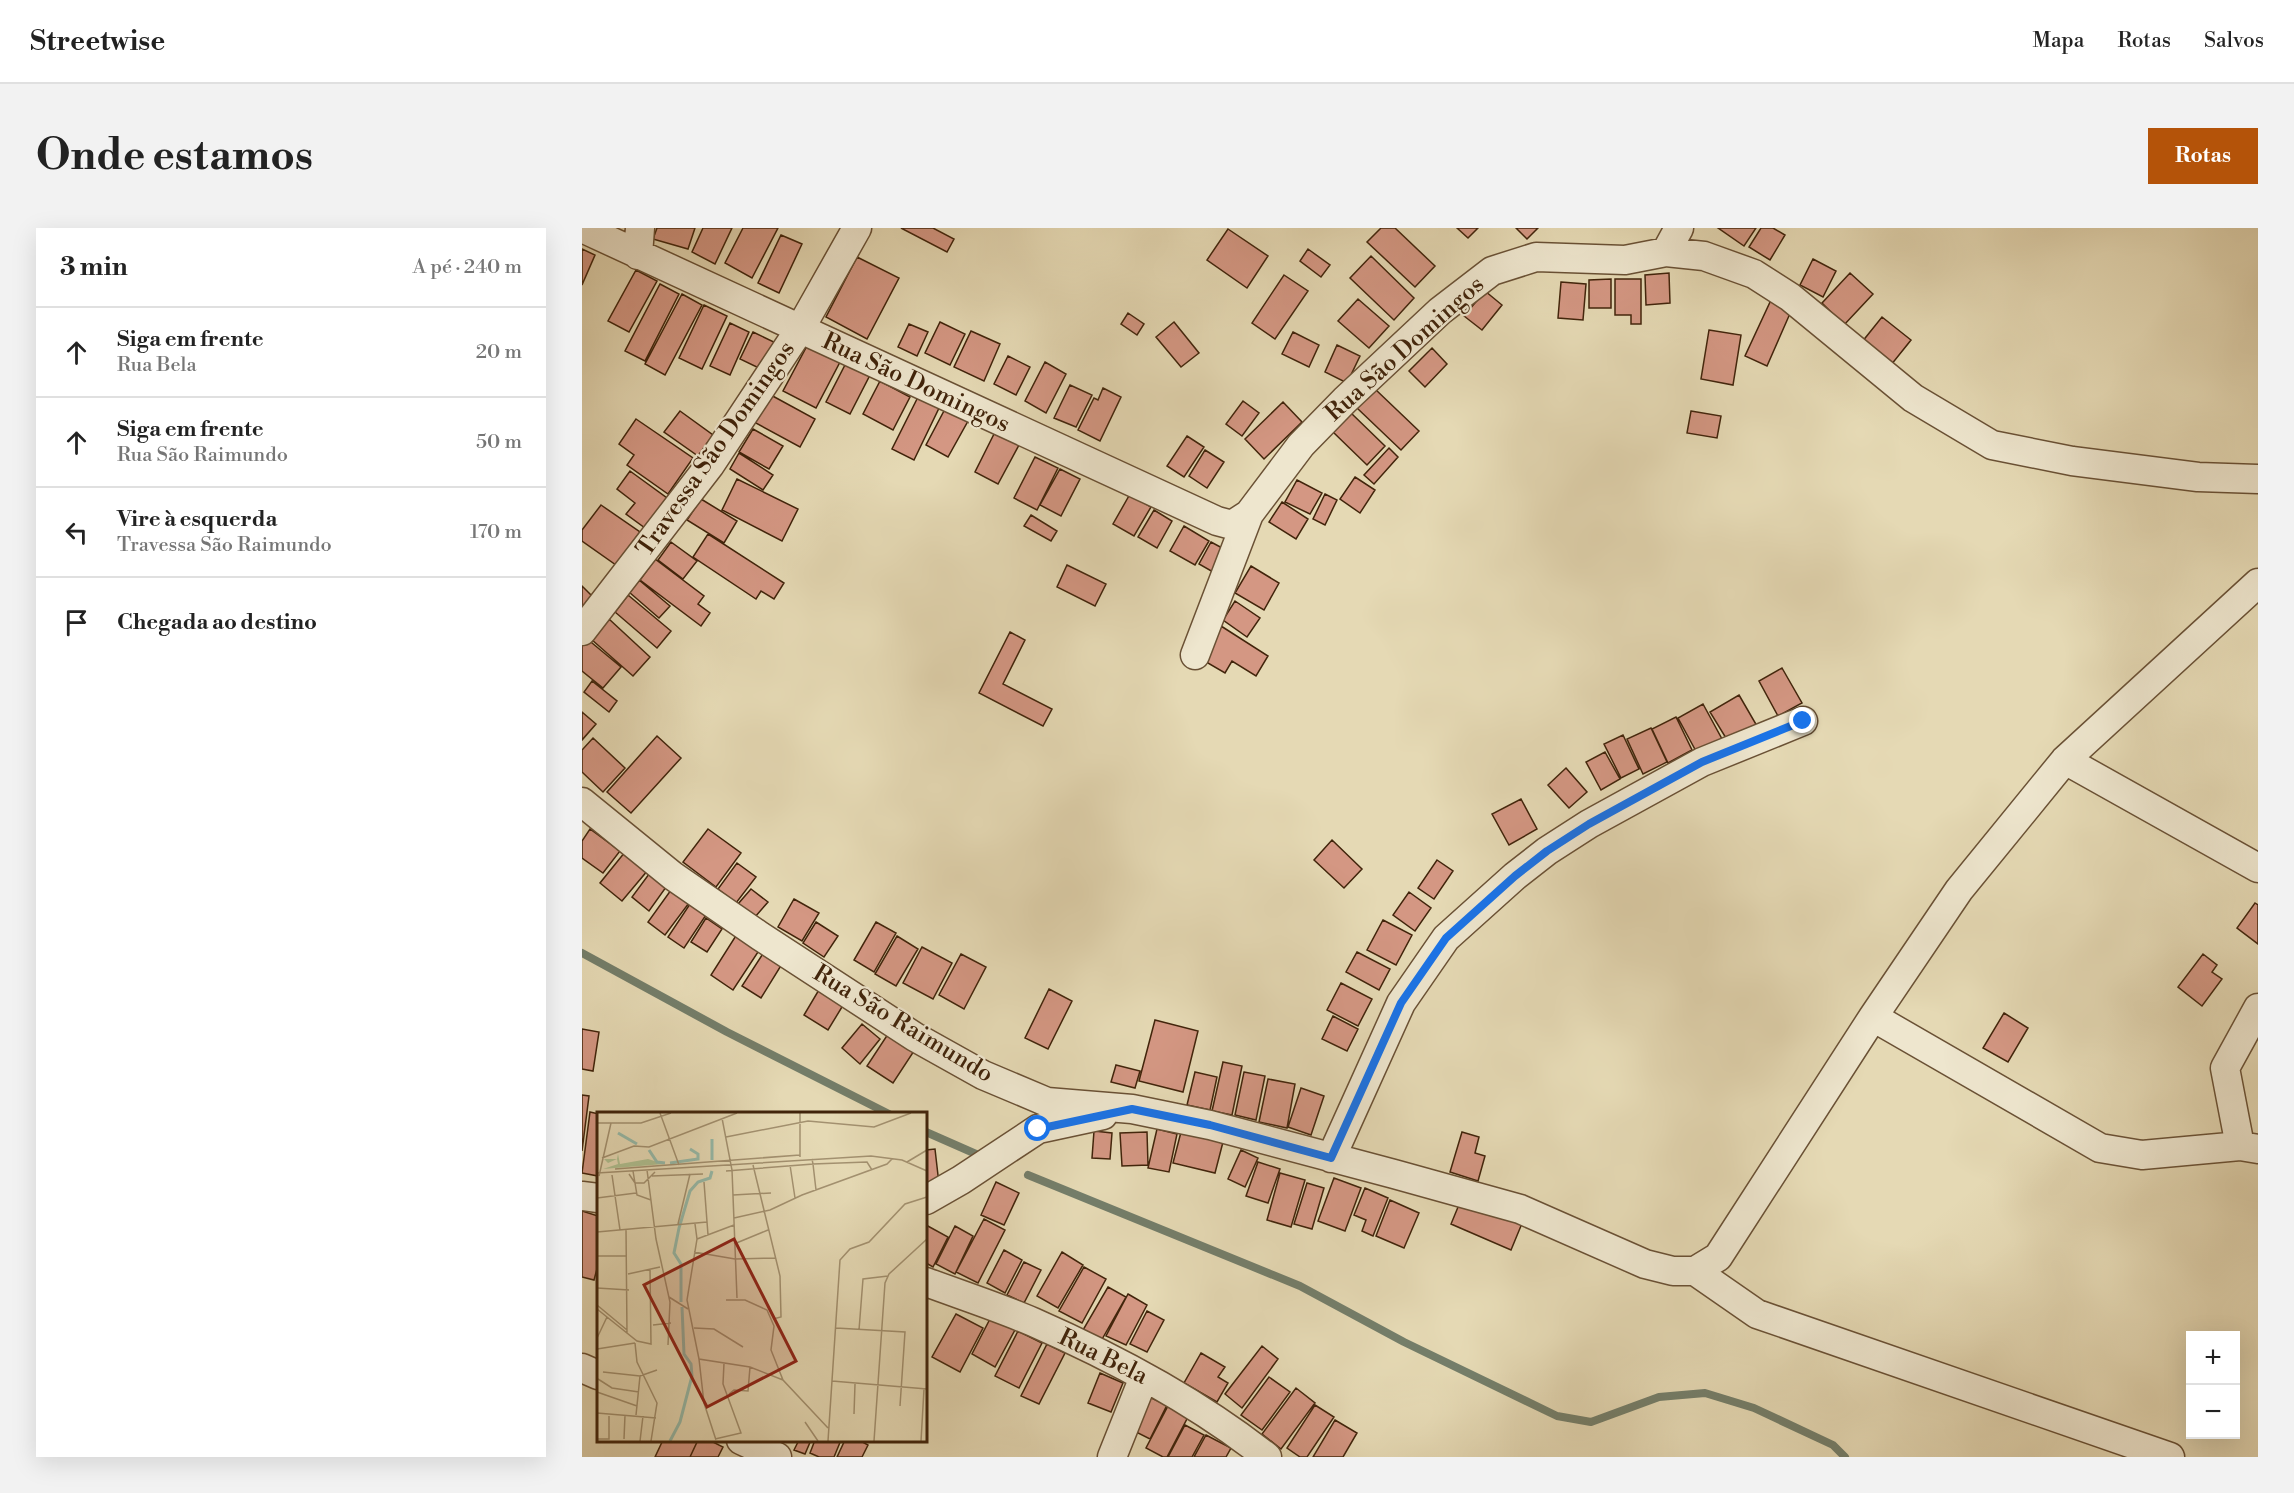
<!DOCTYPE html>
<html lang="pt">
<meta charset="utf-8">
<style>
:root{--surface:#fff;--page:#f2f2f2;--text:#222;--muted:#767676;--line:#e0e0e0;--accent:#b45309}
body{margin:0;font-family:"Libre Bodoni",serif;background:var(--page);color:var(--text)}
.controls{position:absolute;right:18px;bottom:18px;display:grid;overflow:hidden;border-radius:0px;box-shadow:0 6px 24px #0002}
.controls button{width:54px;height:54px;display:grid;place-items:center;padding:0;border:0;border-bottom:2px solid var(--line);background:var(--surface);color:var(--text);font:30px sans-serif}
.stop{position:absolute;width:18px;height:18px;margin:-14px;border:4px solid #1a73e8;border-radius:50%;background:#fff}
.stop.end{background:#1a73e8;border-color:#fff;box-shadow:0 2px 6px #0008}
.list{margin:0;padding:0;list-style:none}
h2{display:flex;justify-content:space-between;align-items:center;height:78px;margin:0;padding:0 24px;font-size:26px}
h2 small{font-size:20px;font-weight:400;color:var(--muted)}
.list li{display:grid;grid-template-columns:39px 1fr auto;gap:18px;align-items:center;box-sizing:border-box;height:90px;padding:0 24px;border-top:2px solid var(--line)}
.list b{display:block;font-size:22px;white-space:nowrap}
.list p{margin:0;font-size:20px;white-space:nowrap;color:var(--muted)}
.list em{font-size:20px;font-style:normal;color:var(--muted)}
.icon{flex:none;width:33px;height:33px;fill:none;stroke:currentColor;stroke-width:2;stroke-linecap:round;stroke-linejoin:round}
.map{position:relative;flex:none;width:1676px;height:1229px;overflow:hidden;border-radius:0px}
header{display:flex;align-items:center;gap:36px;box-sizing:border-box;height:84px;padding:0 30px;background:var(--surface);border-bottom:2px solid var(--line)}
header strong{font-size:28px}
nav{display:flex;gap:33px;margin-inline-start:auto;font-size:21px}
.intro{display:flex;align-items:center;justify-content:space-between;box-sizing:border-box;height:144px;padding:0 36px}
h1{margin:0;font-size:42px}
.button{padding:15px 27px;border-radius:0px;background:var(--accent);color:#fff;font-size:21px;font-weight:700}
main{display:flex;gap:36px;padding:0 36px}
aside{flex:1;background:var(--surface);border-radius:0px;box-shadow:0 6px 24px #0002}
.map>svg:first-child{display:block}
</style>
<header>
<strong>Streetwise</strong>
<nav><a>Mapa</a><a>Rotas</a><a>Salvos</a></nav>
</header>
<div class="intro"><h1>Onde estamos</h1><a class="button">Rotas</a></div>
<main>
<aside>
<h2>3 min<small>A pé · 240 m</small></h2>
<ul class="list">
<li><svg class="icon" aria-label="ahead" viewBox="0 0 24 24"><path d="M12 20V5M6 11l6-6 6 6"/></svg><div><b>Siga em frente</b><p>Rua Bela</p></div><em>20 m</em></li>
<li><svg class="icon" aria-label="ahead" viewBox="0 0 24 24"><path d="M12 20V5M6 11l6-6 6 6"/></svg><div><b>Siga em frente</b><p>Rua São Raimundo</p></div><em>50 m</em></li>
<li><svg class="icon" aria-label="left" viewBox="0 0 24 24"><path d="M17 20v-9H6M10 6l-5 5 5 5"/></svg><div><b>Vire à esquerda</b><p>Travessa São Raimundo</p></div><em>170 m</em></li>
<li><svg class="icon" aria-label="arrive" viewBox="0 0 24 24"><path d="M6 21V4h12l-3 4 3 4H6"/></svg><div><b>Chegada ao destino</b></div></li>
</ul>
</aside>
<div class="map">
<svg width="1676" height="1229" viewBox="0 0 1676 1229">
<rect width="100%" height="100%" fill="#e5d9b4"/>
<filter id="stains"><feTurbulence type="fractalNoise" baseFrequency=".00333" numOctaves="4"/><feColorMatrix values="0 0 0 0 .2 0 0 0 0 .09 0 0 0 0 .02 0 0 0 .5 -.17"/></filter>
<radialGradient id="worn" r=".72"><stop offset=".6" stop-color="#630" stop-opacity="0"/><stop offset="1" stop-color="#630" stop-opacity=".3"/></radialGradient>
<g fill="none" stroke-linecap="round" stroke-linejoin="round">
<path stroke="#747e6a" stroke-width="8" d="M 0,725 L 145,804 L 307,886
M 344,904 L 394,926
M 446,947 L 718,1058 L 822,1114 L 975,1188 L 1009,1194 L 1077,1169 L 1123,1165 L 1172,1180 L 1251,1217 L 1263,1229"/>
</g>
<path fill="#d49783" stroke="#41240b" stroke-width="1.5" d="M 75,0 L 113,0 L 106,21 L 71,11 Z
M 121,0 L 150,0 L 133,36 L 110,24 Z
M 161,0 L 196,0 L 170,50 L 143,35 Z
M 319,0 L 351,0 L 372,11 L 365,24 Z
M 799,0 L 813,0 L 853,38 L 833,59 L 785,14 Z
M 875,0 L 896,0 L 886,10 Z
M 934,0 L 956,0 L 945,11 Z
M 1136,0 L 1174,0 L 1162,18 Z
M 1179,0 L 1191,0 L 1203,7 L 1188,32 L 1167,19 Z
M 646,1 L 686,28 L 665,60 L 625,32 Z
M 199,7 L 220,16 L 197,65 L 176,55 Z
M 0,21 L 13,27 L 0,57 Z
M 726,21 L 748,37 L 739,49 L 718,33 Z
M 789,28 L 832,70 L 812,92 L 768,50 Z
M 275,29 L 317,50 L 285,111 L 244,89 Z
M 1231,31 L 1254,43 L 1241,69 L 1218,57 Z
M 54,42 L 75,53 L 47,104 L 26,93 Z
M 1087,45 L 1088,75 L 1064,77 L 1063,47 Z
M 1268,45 L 1291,66 L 1262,97 L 1240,75 Z
M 702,47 L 726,63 L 693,111 L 670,95 Z
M 1029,51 L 1029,80 L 1007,80 L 1007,52 Z
M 1033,51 L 1059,51 L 1059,96 L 1049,96 L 1049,87 L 1033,87 Z
M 979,54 L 1004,56 L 1001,92 L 976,90 Z
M 78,56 L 97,66 L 63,133 L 43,123 Z
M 903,63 L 920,77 L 900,102 L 882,88 Z
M 100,66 L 120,77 L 83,147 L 63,136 Z
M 776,71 L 807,98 L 787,120 L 756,93 Z
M 1189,72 L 1210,81 L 1185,138 L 1163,128 Z
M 122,77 L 145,88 L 120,141 L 97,130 Z
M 546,85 L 562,96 L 555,107 L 539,96 Z
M 1300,89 L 1329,112 L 1309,137 L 1280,114 Z
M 358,94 L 383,106 L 368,137 L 343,125 Z
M 592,94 L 617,125 L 599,139 L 574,109 Z
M 148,95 L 167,104 L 148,147 L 128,138 Z
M 327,96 L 346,104 L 335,128 L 316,119 Z
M 1127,102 L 1159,107 L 1151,157 L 1119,151 Z
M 389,103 L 418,116 L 402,153 L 372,139 Z
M 171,104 L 194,115 L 181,142 L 158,131 Z
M 711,104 L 737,117 L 727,139 L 700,126 Z
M 226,116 L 258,134 L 234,180 L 201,163 Z
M 755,117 L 778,128 L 765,155 L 743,144 Z
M 850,120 L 865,136 L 843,159 L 827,143 Z
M 426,128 L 448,139 L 434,167 L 412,156 Z
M 463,134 L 484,146 L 464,185 L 443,173 Z
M 264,135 L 288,147 L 268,186 L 244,174 Z
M 298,153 L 328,169 L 311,202 L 281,186 Z
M 488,157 L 510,167 L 494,199 L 472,190 Z
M 521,160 L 539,169 L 518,213 L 496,202 L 512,170 L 516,172 Z
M 793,161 L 837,203 L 819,222 L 775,180 Z
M 187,166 L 233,191 L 218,219 L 172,194 Z
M 337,167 L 358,178 L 332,232 L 310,221 Z
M 661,173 L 677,185 L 660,208 L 644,196 Z
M 701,174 L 720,194 L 682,231 L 663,211 Z
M 363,181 L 386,193 L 366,229 L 344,217 Z
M 98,183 L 131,207 L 116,228 L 82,204 Z
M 1109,183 L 1139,188 L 1135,210 L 1105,205 Z
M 769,185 L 803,218 L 785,237 L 751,204 Z
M 54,191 L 111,230 L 86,266 L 45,237 L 52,227 L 37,216 Z
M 171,201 L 201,218 L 187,241 L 157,224 Z
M 413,204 L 437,217 L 416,256 L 393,244 Z
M 605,208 L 622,219 L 602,249 L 585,238 Z
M 807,220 L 816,229 L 792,256 L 782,247 Z
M 623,222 L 642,234 L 625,260 L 607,248 Z
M 157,225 L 191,247 L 181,262 L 148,241 Z
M 453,229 L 476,240 L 455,282 L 432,270 Z
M 478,241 L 498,251 L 479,288 L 458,277 Z
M 48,243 L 85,270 L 63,300 L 44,286 L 53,275 L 35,261 Z
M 773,249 L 793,262 L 778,285 L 758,271 Z
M 155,251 L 216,281 L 200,313 L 140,282 Z
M 715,252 L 740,265 L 728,286 L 703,274 Z
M 548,266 L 569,279 L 552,308 L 531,296 Z
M 743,266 L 755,272 L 743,297 L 731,291 Z
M 119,271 L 155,293 L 142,315 L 105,292 Z
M 700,274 L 726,291 L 714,311 L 687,294 Z
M 19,277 L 58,304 L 34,337 L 0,313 L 0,302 Z
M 572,282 L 590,293 L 575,320 L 556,309 Z
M 449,287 L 475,303 L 469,313 L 442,298 Z
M 602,298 L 627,313 L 613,337 L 588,323 Z
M 126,306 L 202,355 L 192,371 L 179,363 L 174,371 L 111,329 Z
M 89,314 L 115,333 L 101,351 L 76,332 Z
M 629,314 L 644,322 L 631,344 L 617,336 Z
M 73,331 L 122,368 L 116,376 L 128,385 L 119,398 L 58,352 Z
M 485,337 L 524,356 L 513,378 L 475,359 Z
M 669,338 L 697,355 L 682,382 L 653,365 Z
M 57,352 L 88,378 L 77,390 L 47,364 Z
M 0,358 L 11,369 L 0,380 Z
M 46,367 L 89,403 L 75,420 L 33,384 Z
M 653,373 L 678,390 L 665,409 L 641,392 Z
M 27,391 L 68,429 L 51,448 L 9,411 Z
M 639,398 L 686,428 L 674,448 L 650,433 L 643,445 L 619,431 Z
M 428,404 L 443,412 L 421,456 L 470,481 L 461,498 L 397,465 Z
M 4,410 L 39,439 L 21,460 L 0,443 L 0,415 Z
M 1200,440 L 1220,475 L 1196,488 L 1177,453 Z
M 10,453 L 35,473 L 27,484 L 2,464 Z
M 1157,467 L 1175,498 L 1147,515 L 1128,484 Z
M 1121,476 L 1140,511 L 1115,525 L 1096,490 Z
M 0,484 L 14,496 L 0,512 Z
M 1094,489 L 1110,522 L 1086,535 L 1070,501 Z
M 1069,500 L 1085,534 L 1061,546 L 1045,511 Z
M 1041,507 L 1057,541 L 1039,550 L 1022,516 Z
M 75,508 L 99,530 L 49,585 L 25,564 Z
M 11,510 L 43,540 L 21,564 L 0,544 L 0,522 Z
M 1023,524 L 1038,551 L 1019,562 L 1004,534 Z
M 984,540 L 1005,564 L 987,580 L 966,557 Z
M 939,571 L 955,601 L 927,617 L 910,586 Z
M 8,601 L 38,623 L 21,645 L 0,630 L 0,613 Z
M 126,601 L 159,625 L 134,659 L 101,634 Z
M 750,612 L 780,641 L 762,660 L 732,632 Z
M 43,624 L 66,642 L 40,673 L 18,655 Z
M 855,632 L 871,643 L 852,671 L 836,660 Z
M 155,635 L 174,649 L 154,675 L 136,661 Z
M 70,642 L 87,655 L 67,683 L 50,669 Z
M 169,661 L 186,674 L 173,689 L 156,676 Z
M 89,662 L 107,675 L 83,707 L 66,694 Z
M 827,664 L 849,680 L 833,703 L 811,687 Z
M 212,671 L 237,685 L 220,713 L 196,699 Z
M 1673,675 L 1676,677 L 1676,716 L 1655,700 Z
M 108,676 L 124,687 L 102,720 L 86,709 Z
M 124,690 L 140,701 L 125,724 L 109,714 Z
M 801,692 L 830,707 L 814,737 L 785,722 Z
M 234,694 L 256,708 L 242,729 L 221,715 Z
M 294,694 L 314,705 L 292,744 L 272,732 Z
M 155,706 L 178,721 L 151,762 L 129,747 Z
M 315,708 L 336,721 L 314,758 L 293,746 Z
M 340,719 L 370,735 L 351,771 L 321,755 Z
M 182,724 L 200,736 L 179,770 L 160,758 Z
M 775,724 L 808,741 L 797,762 L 764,744 Z
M 379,726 L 404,739 L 382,781 L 357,767 Z
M 1621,726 L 1635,737 L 1630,744 L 1640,751 L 1620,778 L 1596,759 Z
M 759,755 L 790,771 L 776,798 L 745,782 Z
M 238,760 L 263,774 L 246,802 L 222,787 Z
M 467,761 L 490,773 L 466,821 L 443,810 Z
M 1422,785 L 1446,800 L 1426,834 L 1401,820 Z
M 751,788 L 776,801 L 765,823 L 740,811 Z
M 573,792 L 616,803 L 601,864 L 557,853 Z
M 280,796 L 298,811 L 278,836 L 260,820 Z
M 0,801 L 17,804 L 11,843 L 0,841 Z
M 306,806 L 332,823 L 311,855 L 285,838 Z
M 641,834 L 660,838 L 650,887 L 630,883 Z
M 534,837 L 558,843 L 553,860 L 529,854 Z
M 613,844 L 635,849 L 628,882 L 605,877 Z
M 662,844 L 683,848 L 674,892 L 653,887 Z
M 686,851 L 713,856 L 705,900 L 677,894 Z
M 719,860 L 742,868 L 729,907 L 706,899 Z
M 0,867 L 7,868 L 0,923 Z
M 8,884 L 17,886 L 16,948 L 0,945 Z
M 575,901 L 595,906 L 587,944 L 566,940 Z
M 512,903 L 530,905 L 528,931 L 510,930 Z
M 565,904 L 566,937 L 540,938 L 538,905 Z
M 599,904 L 641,914 L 633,945 L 591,935 Z
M 880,904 L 897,909 L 893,925 L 903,928 L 896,953 L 868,944 Z
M 353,921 L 357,956 L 344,958 L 344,922 Z
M 659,922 L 676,930 L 663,959 L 646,951 Z
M 676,934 L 698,941 L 686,975 L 664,968 Z
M 698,945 L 723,952 L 709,999 L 685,992 Z
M 752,950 L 779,960 L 763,1003 L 736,993 Z
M 414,954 L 437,965 L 422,997 L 399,987 Z
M 725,955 L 742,960 L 730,1001 L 712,996 Z
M 783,960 L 806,970 L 791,1008 L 780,1003 L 784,992 L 772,987 Z
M 881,967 L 941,993 L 929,1022 L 869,996 Z
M 808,972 L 837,985 L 822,1020 L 794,1008 Z
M 0,983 L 16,988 L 16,1037 L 12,1052 L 0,1049 Z
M 402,991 L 423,1002 L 396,1055 L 374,1044 Z
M 344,997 L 366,1009 L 351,1039 L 344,1035 Z
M 373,998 L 391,1008 L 373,1046 L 354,1036 Z
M 422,1022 L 440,1032 L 423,1065 L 405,1055 Z
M 480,1024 L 501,1037 L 476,1080 L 455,1068 Z
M 442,1034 L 459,1042 L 442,1075 L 425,1067 Z
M 502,1039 L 524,1051 L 500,1095 L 477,1083 Z
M 526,1059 L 544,1069 L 519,1113 L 501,1102 Z
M 546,1066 L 565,1077 L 544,1117 L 524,1108 Z
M 565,1083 L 582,1092 L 565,1124 L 548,1116 Z
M 374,1086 L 401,1100 L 378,1144 L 350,1129 Z
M 410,1087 L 434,1100 L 413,1139 L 390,1126 Z
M 436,1103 L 460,1115 L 437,1160 L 413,1148 Z
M 465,1116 L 483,1125 L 457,1176 L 439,1168 Z
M 680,1118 L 696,1131 L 660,1180 L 643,1166 Z
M 619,1125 L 643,1139 L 636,1149 L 646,1155 L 635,1174 L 602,1155 Z
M 518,1145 L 541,1155 L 529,1184 L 506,1175 Z
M 687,1149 L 708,1164 L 680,1202 L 659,1187 Z
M 714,1160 L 733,1175 L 699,1221 L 680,1206 Z
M 565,1168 L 585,1177 L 568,1211 L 548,1201 Z
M 587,1176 L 607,1187 L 585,1229 L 581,1229 L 564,1220 Z
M 733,1177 L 752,1189 L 725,1229 L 718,1229 L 705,1220 Z
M 753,1192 L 775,1205 L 761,1229 L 731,1229 Z
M 603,1197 L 622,1207 L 610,1229 L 586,1229 Z
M 624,1207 L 649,1220 L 644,1229 L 612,1229 Z
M 81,1212 L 116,1212 L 108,1229 L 73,1229 Z
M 116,1212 L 127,1212 L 141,1219 L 136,1229 L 108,1229 Z
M 217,1212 L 229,1212 L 223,1226 L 212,1222 Z
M 233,1212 L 259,1212 L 252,1229 L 237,1229 L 228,1225 Z
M 263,1212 L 277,1212 L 286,1217 L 280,1229 L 255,1229 Z"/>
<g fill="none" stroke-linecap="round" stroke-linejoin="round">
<g stroke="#6a5135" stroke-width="31">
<path id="minor" d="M 0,0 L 635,293 L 650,297 L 667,286
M 1084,24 L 1097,0
M 56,27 L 58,0
M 0,403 L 128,237 L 218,101 L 275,0
M 613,427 L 667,286 L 719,217 L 763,172 L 858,83 L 910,43 L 954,29 L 1043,32 L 1084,24 L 1122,28 L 1172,46 L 1208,69 L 1331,170 L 1410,217 L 1490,233 L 1616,249 L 1676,251
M 1483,532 L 1676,640
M 0,574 L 91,648 L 178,708 L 333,809 L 401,847 L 465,874 L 550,881 L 628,897 L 812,946 L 938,981 L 1063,1036 L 1091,1043 L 1113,1043 L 1136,1029 L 1291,789 L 1377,662 L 1483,532 L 1676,355
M 1291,789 L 1518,920 L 1560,927 L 1658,918 L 1676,921
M 1658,918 L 1643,840 L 1676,780
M 749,930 L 819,775 L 864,710 L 933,648 L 965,623 L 1007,596 L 1120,534 L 1221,493
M 0,968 L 16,970
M 344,972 L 379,952 L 456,901 L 521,887
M 1113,1043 L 1175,1086 L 1588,1229
M 344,1054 C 379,1067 416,1079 451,1094 C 533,1130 614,1173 685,1229
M 0,1140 L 16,1147
M 159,1212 L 195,1229
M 530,1229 L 562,1149"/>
</g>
<use href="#minor" stroke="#eee6ce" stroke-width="28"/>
</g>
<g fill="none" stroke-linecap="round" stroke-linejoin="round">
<path stroke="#1a73e8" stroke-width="8" d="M 456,901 L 550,881 L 628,897 L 749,930 L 819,775 L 864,710 L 933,648 L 965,623 L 1007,596 L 1120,534 L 1221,493"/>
</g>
<g text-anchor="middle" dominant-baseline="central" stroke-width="4.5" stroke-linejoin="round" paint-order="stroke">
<g font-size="24" fill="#41240b" stroke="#eee6ce">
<text transform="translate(823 121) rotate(-42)">Rua São Domingos</text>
<text transform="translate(334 155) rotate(25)">Rua São Domingos</text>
<text transform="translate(134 221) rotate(-55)">Travessa São Domingos</text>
<text transform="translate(321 796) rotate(31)">Rua São Raimundo</text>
<text transform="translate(521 1129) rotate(26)">Rua Bela</text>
</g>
</g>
<g transform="translate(15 884)">
<rect width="330" height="330" fill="#e5d9b4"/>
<path d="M 21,42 L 23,52 L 51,47 L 67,52 L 6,57 L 21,52 L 20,47 L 11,51 L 7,47 L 20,47 Z" fill="#afc091"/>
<path fill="none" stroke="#96baa9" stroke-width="3" d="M 21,21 L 40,32M 115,27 L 115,48M 52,38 L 60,50 L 68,51M 73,51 L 101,47 L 101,42 L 93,37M 84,190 L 84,152 L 77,141 L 82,116 L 93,79 L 101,70 L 113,66 L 115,59M 73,329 L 83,310 L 95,264 L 94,252 L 87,242 L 85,195"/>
<path fill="none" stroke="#a39170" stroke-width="1.5" d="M 63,1 L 82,53M 203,1 L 203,45M 125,6 L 135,58 L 140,186M 0,11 L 44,11 L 74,1M 129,25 L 211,9 L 277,15 L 314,1M 5,46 L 37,34 L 52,35 L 140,1M 310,50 L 330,38M 156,53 L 183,164 L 184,205 L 176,207M 193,53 L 198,86M 18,57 L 203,43M 50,58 L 59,127 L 73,190 L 71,233M 36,59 L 40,83 L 54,88M 129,59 L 216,52 L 215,47M 0,61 L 274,44 L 305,48 L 330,59M 32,62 L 38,71 L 47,71 L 58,60M 15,63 L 23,118M 2,64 L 14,11M 55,64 L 106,62M 107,70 L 111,123M 219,78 L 216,52 L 270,50 L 275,58M 136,83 L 174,81M 0,86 L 39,81M 137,106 L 173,98 L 205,83 L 290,52 L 295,47M 81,112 L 93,62M 98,112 L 100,127 L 90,188 L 102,247 L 153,255 L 186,268M 29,117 L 30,221M 0,120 L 110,110M 100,127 L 137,113M 137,132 L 171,118M 97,140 L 138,147 L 179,146M 0,144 L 30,144M 31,162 L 63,155M 0,176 L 32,178M 72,185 L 91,197M 129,188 L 148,188 L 170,198 L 177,214 L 174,238 L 186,268 L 231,316M 0,193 L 30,218M 0,197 L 40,229 L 54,232 L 53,157M 56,213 L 74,211M 97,216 L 117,217 L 146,235M 239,216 L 308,220 L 303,294M 262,218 L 266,167 L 291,164M 0,226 L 10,205M 38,231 L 40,250 L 60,291 L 54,329M 0,237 L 38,231M 102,247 L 107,291 L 119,328M 6,260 L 43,264 L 60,258M 1,267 L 15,276 L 42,280M 235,269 L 330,277M 0,280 L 40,294M 132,282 L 137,278 L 151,279 L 153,255M 0,301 L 59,306M 257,302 L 258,272M 39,303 L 43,264M 208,310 L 221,329M 0,327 L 12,327 L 12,304M 27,327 L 28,303M 118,327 L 144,321 L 126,272 L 127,251M 43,329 L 46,304M 231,329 L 243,148 L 253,137 L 272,130 L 308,92 L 330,85M 277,329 L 288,171 L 292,162 L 330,127M 324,329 L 327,277"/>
<path fill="#8f2418" fill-opacity="0.15" stroke="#8f2418" stroke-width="3" d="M 137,127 L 199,249 L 110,295 L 47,173 Z"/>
<rect width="330" height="330" fill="none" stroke="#41240b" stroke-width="3"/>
</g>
<rect width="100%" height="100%" filter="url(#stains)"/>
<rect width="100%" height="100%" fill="url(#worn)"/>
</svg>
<div class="controls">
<button>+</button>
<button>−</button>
</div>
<div class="stop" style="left:456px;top:901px"></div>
<div class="stop end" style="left:1221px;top:493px"></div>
</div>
</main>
